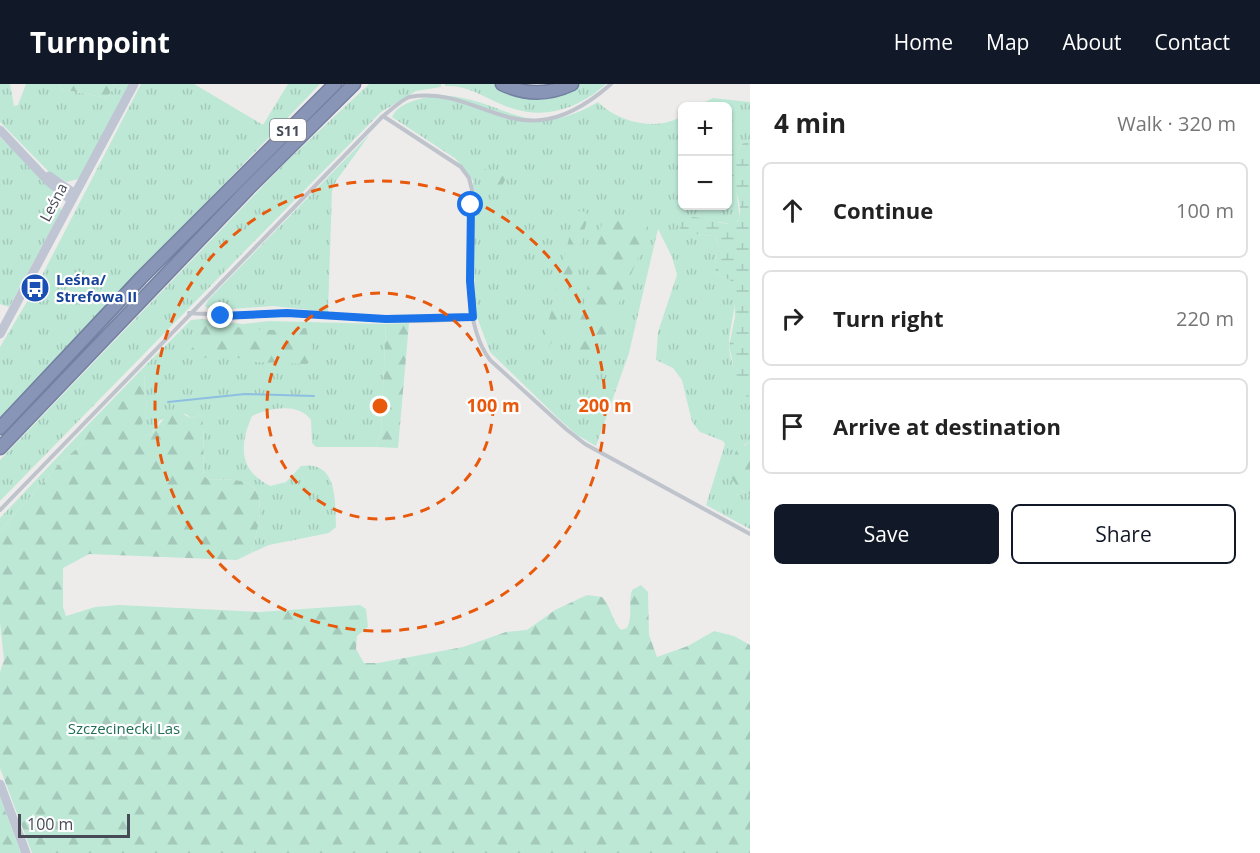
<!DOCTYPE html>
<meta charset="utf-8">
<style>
:root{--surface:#fff;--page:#f2f2f2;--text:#222;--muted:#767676;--line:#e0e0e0;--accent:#111827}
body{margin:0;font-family:"Open Sans",sans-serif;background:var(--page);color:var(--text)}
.controls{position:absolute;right:18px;top:18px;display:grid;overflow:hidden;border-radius:9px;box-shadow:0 2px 4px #0004}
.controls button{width:54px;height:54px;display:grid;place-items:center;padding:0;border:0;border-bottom:2px solid var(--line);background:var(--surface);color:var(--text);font:30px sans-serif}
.scale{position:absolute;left:18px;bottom:15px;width:112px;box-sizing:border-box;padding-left:6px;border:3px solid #464b56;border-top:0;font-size:16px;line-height:21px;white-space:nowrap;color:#464b56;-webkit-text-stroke:4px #fff;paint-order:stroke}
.stop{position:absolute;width:18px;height:18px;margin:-14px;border:4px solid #1a73e8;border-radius:50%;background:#fff}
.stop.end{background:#1a73e8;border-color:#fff;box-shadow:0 2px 6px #0008}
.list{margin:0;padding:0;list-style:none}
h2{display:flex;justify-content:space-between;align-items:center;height:78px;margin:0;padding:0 24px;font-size:26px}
h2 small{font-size:20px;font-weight:400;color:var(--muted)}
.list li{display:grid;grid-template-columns:39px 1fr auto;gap:18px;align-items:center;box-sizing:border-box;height:96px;margin:0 12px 12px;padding:0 12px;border:2px solid var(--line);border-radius:9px}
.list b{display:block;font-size:22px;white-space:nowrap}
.list em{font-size:20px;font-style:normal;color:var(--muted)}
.actions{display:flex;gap:12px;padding:18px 24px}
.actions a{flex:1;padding:14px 0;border:2px solid var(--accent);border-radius:9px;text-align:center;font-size:21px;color:var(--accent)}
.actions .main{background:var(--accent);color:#fff}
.icon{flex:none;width:33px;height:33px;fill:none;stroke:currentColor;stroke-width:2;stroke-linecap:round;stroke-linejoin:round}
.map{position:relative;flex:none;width:750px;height:769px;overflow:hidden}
header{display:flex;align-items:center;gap:36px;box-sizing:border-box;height:84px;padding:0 30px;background:var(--accent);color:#fff}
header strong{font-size:28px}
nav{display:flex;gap:33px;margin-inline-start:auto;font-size:21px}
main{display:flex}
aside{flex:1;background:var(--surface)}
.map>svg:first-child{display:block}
</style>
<header>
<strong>Turnpoint</strong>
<nav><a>Home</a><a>Map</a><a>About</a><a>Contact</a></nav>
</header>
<main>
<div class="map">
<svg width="750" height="769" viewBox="0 0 750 769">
<defs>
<pattern id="grass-tufts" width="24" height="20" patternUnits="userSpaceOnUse" patternTransform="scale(1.5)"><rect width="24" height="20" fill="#bde8d6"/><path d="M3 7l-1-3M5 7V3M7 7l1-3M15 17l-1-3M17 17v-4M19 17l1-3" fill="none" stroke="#a4c8ba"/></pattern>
<pattern id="forest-firs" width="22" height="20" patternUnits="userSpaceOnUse" patternTransform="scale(1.5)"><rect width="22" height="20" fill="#bde8d6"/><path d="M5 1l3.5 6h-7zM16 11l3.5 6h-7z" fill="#a4c8ba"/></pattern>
<pattern id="wetland-marsh" width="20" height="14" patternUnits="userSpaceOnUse" patternTransform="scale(1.5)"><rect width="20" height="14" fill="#bde8d6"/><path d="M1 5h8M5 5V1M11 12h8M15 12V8" fill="none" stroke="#a4c8ba"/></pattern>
</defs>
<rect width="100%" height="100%" fill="#eeeceb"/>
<path fill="url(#grass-tufts)" d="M 0,0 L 10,0 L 14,22 L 18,21 L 26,0 L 58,0 L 61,5 L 107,14 L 116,0 L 130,0 L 78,95 L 67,98 L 50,89 L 0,38 Z
M 141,0 L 194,0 L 263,41 L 288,0 L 320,0 L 0,334 L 0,263 L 37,201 Z
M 369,0 L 441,0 L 441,3 L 416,7 L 381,28 L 0,417 L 0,376 L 286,78 Z
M 445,0 L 494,0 L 500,4 L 568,7 L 581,0 L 606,0 C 579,24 546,36 511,24 C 487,16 471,1 445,2 Z
M 439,11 C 507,14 526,60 598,18 C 618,38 657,48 682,32 L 682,122 L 728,122 L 728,22 L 697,22 L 713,14 L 750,18 L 750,55 L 739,62 L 736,106 L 740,135 L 733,140 L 716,138 L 696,150 L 714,152 C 726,167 709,179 717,189 C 721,194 729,194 734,199 C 739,220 728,244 729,264 C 731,285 744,302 750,320 C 750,330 750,347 750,358 L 744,361 L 740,406 L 750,411 L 750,445 L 706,421 L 725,360 L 723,357 L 700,348 L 692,338 L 682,296 L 673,284 L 656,276 L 658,248 L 677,191 L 672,173 L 658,145 L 629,269 L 596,362 L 577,351 L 558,334 L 490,268 L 475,228 L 473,97 L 456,75 L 392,33 C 399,17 424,14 439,11 Z
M 370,50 L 336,97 L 332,107 L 328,228 L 273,222 L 218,226 L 207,224 L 205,222 L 208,216 Z
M 0,53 C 17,71 60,103 61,127 L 9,223 L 0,220 Z
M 201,235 L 243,240 L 269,237 L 386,240 L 381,348 L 376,363 L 316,363 L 312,359 L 311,336 C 299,318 268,324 252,332 C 239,362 239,386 270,402 L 286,398 L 301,382 C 338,376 335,417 336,443 L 329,449 L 269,461 L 251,469 C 256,452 270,408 247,399 C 236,394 220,396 209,396 L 204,392 C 203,377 205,343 201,331 L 191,334 L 186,330 L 160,336 L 151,350 L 145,352 L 139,349 L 147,319 L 144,313 L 145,287 L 140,287 L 191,236 Z
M 84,345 L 84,359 L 63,376 L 0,447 L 0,434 Z"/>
<path fill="url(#forest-firs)" d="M 58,0 L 116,0 L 107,14 L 61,5 Z
M 485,85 L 507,91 L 501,105 L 486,105 L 481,102 L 481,87 Z
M 579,127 L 586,128 L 588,133 L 554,255 L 548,263 L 545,259 L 545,252 L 575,130 Z
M 607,130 L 644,134 L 648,141 L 648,150 L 598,269 L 594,272 L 574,268 L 575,258 L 603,135 Z
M 211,238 C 244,246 272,248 306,244 L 314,273 L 307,280 L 254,278 L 235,273 L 196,274 L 190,267 L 200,253 L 199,244 Z
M 409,239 L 398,364 L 376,363 L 381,348 L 386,240 Z
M 140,287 L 145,287 L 144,312 L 147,319 L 140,349 L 145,352 L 151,350 L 169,329 L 179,328 L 191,334 L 201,331 C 205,337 203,381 204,392 L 209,396 C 220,396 236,394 247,399 C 270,408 256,452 251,469 L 237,476 L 89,470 L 63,484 L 63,523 L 66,532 L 95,523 L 119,521 L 259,528 L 360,521 L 366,525 L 368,543 L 357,552 L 356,565 L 364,579 L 378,579 L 463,563 L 506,548 L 527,546 L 555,526 L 587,511 L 602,513 C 612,523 611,536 621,546 L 627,544 C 633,533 628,519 632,506 L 641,501 L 648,508 L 649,551 L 657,573 L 688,562 L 714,547 L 734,552 L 750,561 L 750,769 L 32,769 L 0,684 L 0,588 L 4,576 L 0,538 L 0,447 L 63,376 L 84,359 L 84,345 Z
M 750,358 L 750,411 L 740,406 L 727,388 L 736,367 Z
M 0,713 L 21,769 L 0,769 Z"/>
<path fill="url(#wetland-marsh)" d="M 750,55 L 750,320 L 735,288 L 729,262 L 735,233 L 734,199 C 729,194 721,194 717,189 C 709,178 726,167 714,152 L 684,149 L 676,139 C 693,122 718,147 738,137 C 750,109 704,81 750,55 Z"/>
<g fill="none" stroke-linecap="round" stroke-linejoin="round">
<path stroke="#8ebfe1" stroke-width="2" d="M 168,318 L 245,310 L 314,312"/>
<g stroke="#7380a1" stroke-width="15">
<path id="highway" d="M 502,0 C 525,11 549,11 572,0
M 0,344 L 141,194 L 335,0
M 0,364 L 249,104 L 354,0"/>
</g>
<path stroke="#bec3cc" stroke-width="4" d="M 383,32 L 461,83 L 469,94 L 472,106 C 470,155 459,235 490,276 L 566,345 L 585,360 L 750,450
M 189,229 C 223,232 256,228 290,230 C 350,233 413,242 473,233
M 0,426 L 383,32 C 391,26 400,17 409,13 C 485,0 519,81 611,0"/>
<path stroke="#bfc5d3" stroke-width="9" d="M 0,46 L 48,97 L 71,116
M 49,92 L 75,110
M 0,250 L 134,0
M 0,700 L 26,769"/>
<use href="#highway" stroke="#8895b6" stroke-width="12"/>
</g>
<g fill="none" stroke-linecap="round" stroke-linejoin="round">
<path stroke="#1a73e8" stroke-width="8" d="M 221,232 L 287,229 L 386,235 L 473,233 L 470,197 L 471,121"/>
</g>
<g fill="none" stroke="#e8590c" stroke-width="3" stroke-dasharray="10 8">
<circle cx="380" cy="322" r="113"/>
<circle cx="380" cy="322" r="225"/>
</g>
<defs>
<g id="bus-disc" transform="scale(1.5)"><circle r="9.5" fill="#1a4fb4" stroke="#fff"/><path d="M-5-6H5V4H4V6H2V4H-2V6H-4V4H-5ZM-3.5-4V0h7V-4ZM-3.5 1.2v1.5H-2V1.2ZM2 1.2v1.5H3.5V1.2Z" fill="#fff"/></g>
</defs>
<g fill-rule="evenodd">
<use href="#bus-disc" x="35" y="204"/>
</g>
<g text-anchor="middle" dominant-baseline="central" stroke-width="4.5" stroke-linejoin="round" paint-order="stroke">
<rect fill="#fff" stroke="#7e8189" stroke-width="1.5" x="270" y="35" width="36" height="22" rx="4.5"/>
<g font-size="14" font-weight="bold" fill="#464b56">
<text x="288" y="46">S11</text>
</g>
<g font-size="15" fill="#464b56" stroke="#fff">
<text transform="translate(53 118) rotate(-62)">Leśna</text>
</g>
<g font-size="15" font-weight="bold" fill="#164399" stroke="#fff" text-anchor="start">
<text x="56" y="195">Leśna/<tspan x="56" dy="17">Strefowa II</tspan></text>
</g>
<g font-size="15" fill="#1f6f57" stroke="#fff">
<text x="124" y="644">Szczecinecki Las</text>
</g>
</g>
<circle cx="380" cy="322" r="9" fill="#e8590c" stroke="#fff" stroke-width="3"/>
<g font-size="18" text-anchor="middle" font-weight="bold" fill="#e8590c" stroke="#fff" stroke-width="4.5" stroke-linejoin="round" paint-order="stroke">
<text x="493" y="328">100 m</text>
<text x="605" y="328">200 m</text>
</g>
</svg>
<div class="controls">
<button>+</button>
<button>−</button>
</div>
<div class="scale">100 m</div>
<div class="stop" style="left:471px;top:121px"></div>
<div class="stop end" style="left:221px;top:232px"></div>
</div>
<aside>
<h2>4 min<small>Walk · 320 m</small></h2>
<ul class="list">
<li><svg class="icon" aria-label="ahead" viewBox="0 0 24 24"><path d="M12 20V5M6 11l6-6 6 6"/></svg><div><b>Continue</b></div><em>100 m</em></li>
<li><svg class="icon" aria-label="right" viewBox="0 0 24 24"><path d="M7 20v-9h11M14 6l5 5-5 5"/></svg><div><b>Turn right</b></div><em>220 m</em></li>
<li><svg class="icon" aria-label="arrive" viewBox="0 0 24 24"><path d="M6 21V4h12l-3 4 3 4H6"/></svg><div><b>Arrive at destination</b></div></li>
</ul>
<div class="actions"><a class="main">Save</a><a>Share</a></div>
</aside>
</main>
